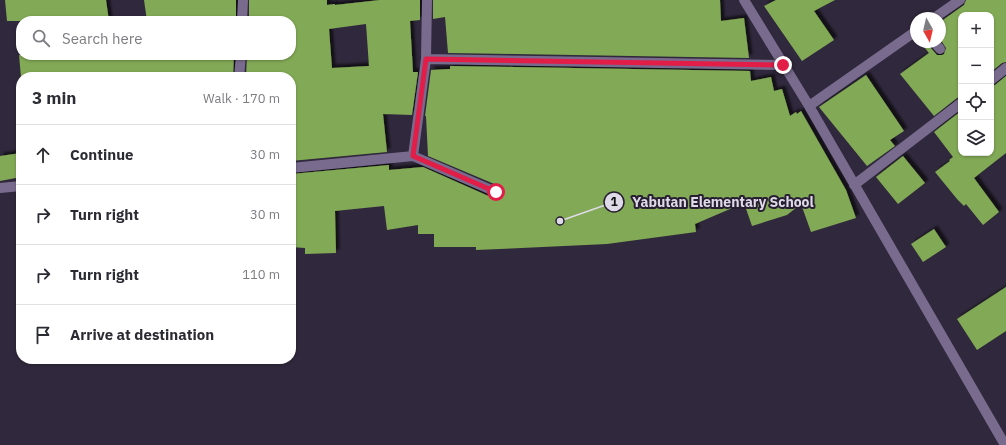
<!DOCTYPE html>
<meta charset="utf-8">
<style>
:root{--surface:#fff;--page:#f7f7f7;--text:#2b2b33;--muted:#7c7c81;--line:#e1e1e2}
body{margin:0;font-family:"IBM Plex Sans",sans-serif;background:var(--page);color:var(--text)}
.controls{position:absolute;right:12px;top:12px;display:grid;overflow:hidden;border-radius:8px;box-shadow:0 1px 3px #0004}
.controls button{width:36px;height:36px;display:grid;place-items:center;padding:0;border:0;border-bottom:1px solid var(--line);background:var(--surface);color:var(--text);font:20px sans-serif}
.compass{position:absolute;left:910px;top:12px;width:36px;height:36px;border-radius:50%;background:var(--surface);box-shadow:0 1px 3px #0004;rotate:172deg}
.stop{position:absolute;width:12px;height:12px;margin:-9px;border:3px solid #e11d48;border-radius:50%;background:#fff}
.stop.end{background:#e11d48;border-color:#fff;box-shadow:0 1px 4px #0008}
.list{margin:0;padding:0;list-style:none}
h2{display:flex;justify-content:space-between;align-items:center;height:52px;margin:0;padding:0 16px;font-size:17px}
h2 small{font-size:13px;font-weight:400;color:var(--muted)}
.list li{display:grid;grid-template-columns:26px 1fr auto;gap:12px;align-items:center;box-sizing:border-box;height:60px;padding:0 16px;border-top:1px solid var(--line)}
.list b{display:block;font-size:15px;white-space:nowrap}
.list em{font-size:13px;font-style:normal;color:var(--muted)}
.icon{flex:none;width:22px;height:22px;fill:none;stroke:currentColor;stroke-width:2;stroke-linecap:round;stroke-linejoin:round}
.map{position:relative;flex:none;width:1006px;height:445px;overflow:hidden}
.search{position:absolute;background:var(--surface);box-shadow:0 1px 3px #0004;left:16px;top:16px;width:280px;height:44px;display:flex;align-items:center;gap:10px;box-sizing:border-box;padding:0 14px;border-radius:16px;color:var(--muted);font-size:15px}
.panel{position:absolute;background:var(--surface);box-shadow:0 1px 3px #0004;left:16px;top:72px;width:280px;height:292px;border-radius:16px}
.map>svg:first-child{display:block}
</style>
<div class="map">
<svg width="1006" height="445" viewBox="0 0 1006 445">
<defs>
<filter id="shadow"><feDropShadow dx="3.5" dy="-3.5" stdDeviation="1" flood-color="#0009"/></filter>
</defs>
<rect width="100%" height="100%" fill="#30283c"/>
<path fill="#82a955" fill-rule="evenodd" filter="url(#shadow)" d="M 5,0 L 106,0 L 109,21 L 7,21 Z
M 144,0 L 236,0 L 236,21 L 147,21 Z
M 249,0 L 327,0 L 327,5 L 335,4 L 335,5 L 380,0 L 420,0 L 420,20 L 410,21 L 413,72 L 418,72 L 412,115 L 383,114 L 387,152 L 291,161 L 291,77 L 246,77 L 247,55 L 291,55 L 291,21 L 249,21 ZM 366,24 L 369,66 L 332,68 L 329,29 Z
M 433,0 L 720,0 L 721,21 L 744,18 L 749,58 L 448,53 L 445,17 L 433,19 Z
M 776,0 L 835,0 L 814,11 L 834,40 L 802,61 L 764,6 Z
M 966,0 L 1006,0 L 1006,62 L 1002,63 L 991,72 L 991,15 L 961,15 L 961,97 L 957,98 L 934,116 L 900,74 L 929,53 L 920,42 L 928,42 L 929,46 L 937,55 L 942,55 L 944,54 L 946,48 L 940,39 L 940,22 L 964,5 Z
M 19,55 L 146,55 L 147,60 L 199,57 L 199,55 L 234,55 L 233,77 L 21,77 Z
M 450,66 L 750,71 L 751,81 L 771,77 L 774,91 L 782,89 L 790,116 L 796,112 L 797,114 L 801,111 L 846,190 L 856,218 L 811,232 L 801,204 L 787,215 L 752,226 L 744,203 L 695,224 L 696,232 L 607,244 L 476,250 L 476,247 L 434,247 L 434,234 L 418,234 L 418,225 L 387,230 L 384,206 L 335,211 L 336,253 L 305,254 L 305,248 L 291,247 L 291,174 L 389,165 L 389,170 L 423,167 L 493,198 L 500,197 L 502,191 L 499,186 L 428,156 L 426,116 L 425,116 L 431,70 L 450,69 Z
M 866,75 L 904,131 L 890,140 L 895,146 L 867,166 L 819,107 Z
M 1006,76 L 1006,153 L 974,178 L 999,212 L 983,225 L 966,204 L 964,206 L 957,199 L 935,172 L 950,161 L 949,160 L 953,157 L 934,132 L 961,111 L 961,153 L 991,153 L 991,86 L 995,85 Z
M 21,153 L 21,177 L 0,181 L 0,156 Z
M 903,156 L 925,183 L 898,204 L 876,177 Z
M 934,229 L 946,247 L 923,262 L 911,244 Z
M 1006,287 L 1006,331 L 977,350 L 957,319 Z"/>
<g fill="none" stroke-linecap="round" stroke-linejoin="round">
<path stroke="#796b8d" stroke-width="10" d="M 744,0 L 809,106 L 1005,445
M 934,18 L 960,0
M 242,21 L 243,0
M 934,42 L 940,49
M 426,59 L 783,65
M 239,77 L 241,55
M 991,80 L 1006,68
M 809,106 L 916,31
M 413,156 L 496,192
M 291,168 L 413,156 L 426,59 L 427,0
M 854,185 L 961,103
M 0,188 L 21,186"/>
</g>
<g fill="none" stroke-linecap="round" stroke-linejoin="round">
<path stroke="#e11d48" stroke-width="5" d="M 496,192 L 413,156 L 426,59 L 783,65"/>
</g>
<path fill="none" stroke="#dfdae7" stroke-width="1.5" d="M560 221L614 202"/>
<g fill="#dfdae7" stroke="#271e32" stroke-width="1.5">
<circle cx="560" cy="221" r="4"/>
<circle cx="614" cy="202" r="10"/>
</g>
<g font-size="12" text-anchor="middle" font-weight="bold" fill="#111">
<text x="614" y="206">1</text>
</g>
<g font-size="14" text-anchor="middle" font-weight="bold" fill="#dfdae7" stroke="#271e32" stroke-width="4" stroke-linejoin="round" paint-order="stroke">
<text x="723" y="207">Yabutan Elementary School</text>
</g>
</svg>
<div class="controls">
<button>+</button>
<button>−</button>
<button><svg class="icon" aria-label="locate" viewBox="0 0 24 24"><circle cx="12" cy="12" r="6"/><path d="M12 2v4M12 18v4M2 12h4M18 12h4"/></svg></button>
<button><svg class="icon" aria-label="layers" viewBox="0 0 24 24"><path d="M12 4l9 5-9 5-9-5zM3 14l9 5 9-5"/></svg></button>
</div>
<svg class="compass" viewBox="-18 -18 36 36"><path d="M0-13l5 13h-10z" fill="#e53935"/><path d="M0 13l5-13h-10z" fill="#7c7c81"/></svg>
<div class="stop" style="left:496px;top:192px"></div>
<div class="stop end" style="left:783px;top:65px"></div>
<div class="search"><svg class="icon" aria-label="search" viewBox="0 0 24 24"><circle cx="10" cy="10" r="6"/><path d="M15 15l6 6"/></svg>Search here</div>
<section class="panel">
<h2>3 min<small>Walk · 170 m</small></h2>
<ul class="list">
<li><svg class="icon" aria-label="ahead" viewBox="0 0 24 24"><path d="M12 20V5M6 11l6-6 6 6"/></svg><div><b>Continue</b></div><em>30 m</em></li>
<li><svg class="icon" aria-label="right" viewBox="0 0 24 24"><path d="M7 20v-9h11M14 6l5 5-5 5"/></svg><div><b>Turn right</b></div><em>30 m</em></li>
<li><svg class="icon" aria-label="right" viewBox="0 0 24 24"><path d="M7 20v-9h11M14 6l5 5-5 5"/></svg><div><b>Turn right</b></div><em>110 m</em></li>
<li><svg class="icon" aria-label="arrive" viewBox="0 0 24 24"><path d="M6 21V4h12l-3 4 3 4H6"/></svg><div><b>Arrive at destination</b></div></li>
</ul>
</section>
</div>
